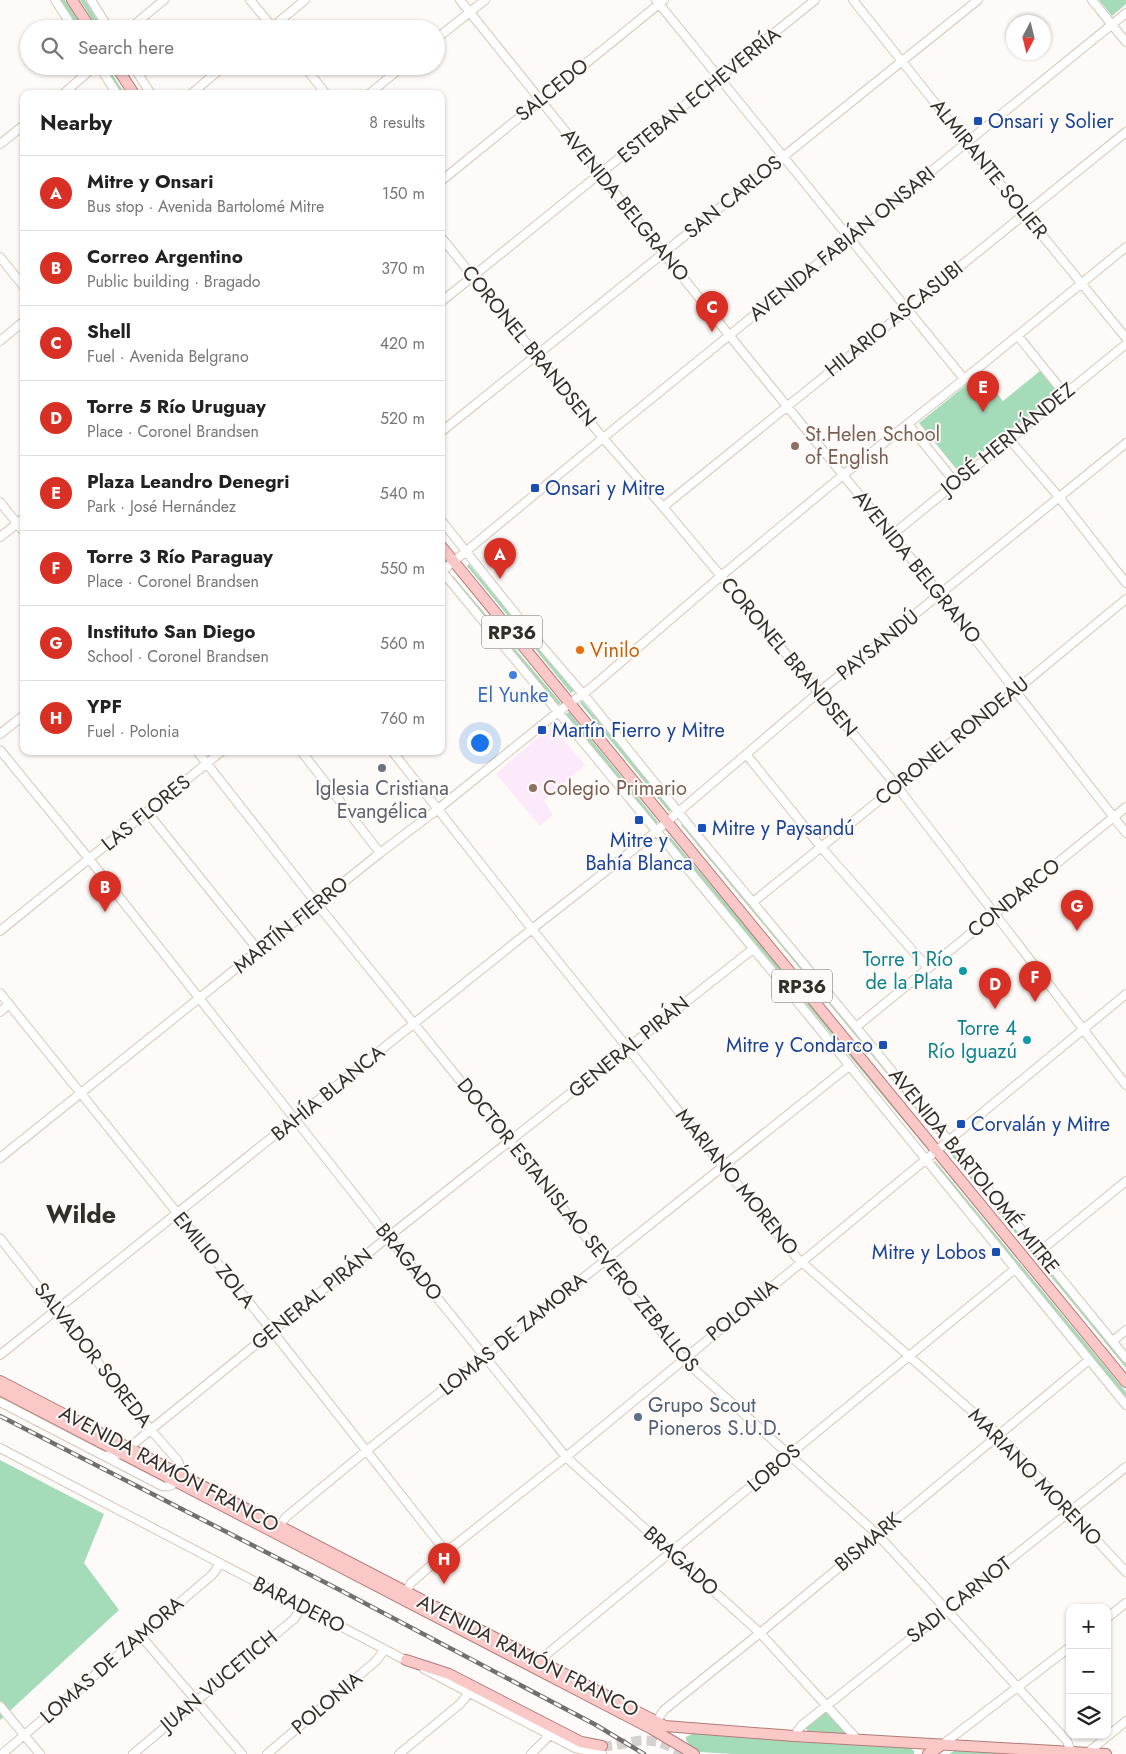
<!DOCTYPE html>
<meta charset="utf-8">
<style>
:root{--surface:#fff;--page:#f2f2f2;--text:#222;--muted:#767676;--line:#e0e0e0;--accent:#d93025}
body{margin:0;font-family:Jost,sans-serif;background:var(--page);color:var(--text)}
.controls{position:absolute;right:15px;bottom:15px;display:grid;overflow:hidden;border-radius:10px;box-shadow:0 1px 4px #0004}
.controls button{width:45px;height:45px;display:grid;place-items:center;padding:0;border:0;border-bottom:1px solid var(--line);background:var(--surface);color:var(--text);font:25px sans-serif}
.compass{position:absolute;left:1006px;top:15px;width:45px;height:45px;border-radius:50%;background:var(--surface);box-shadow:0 1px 4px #0004;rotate:187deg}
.you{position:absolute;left:479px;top:742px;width:18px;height:18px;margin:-12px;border:4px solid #fff;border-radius:50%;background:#1a73e8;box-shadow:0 0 0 8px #1a73e833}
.badge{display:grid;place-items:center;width:32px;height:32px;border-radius:50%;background:var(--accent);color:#fff;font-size:16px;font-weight:700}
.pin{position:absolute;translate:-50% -41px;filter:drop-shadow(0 1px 2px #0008)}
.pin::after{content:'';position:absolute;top:26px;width:18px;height:15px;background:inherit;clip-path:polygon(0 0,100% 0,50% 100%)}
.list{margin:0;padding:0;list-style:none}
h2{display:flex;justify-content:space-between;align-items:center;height:65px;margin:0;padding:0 20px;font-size:21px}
h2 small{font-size:16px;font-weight:400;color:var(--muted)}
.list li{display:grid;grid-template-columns:32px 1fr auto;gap:15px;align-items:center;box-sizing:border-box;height:75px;padding:0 20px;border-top:1px solid var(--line)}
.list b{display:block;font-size:19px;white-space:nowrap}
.list p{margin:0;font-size:16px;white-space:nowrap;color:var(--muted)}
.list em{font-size:16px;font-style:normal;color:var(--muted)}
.icon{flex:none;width:28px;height:28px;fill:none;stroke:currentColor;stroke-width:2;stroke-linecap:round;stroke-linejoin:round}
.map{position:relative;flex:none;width:1126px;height:1754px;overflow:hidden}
.search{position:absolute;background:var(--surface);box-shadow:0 1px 4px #0004;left:20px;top:20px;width:425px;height:55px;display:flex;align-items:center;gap:12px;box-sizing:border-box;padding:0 18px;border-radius:28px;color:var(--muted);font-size:19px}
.panel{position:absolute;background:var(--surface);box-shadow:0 1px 4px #0004;left:20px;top:90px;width:425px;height:665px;border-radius:10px}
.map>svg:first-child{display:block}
</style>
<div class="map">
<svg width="1126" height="1754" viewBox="0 0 1126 1754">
<rect width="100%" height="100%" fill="#fdfaf7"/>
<path fill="#fceafb" d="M 549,728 L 554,728 L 585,765 L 544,801 L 553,815 L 540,826 L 496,774 Z"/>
<path fill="#a4dcba" d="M 60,0 L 65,0 L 84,29 L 79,29 Z
M 80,0 L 85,0 L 103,29 L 98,29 Z
M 1099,0 L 1126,0 L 1126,4 L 1112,16 Z
M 104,66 L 107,66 L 125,94 L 122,94 Z
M 1041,370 L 1059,392 L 958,471 L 919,423 L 981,373 L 1003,401 Z
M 469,564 L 574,691 L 571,693 L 467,566 Z
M 453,576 L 561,703 L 558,705 L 451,578 Z
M 582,701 L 672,809 L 669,812 L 580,703 Z
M 569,712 L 658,822 L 656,824 L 565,714 Z
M 683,824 L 940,1132 L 937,1134 L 681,825 Z
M 668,834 L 925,1142 L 924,1145 L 666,837 Z
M 950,1150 L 1126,1364 L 1126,1368 L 948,1151 Z
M 935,1161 L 1126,1392 L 1126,1398 L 934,1164 Z
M 0,1460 L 104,1514 L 84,1563 L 119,1610 L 0,1720 Z
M 826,1710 L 846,1731 L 846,1733 L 843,1734 L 808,1731 L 806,1729 L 806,1726 Z
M 694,1733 L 909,1746 L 914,1751 L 914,1754 L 734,1754 L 699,1752 L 690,1746 L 686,1740 L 686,1737 Z
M 956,1750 L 1042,1754 L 949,1754 Z"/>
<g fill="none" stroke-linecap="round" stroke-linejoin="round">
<path stroke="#d5d1ce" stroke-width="10" stroke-dasharray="10 5" stroke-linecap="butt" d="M 602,1746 C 619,1747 635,1738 653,1741 C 666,1742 676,1752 689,1754"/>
<g stroke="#d7c7b8" stroke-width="10">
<path id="minor" d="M 55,0 L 74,29
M 91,0 L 109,29
M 250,0 L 274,29
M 460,0 L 729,335 L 940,594 L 1126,833
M 656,0 L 964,379
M 853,0 L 967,143 L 1126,338
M 1092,0 L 1126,42
M 129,29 L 164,0
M 270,29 L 305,0
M 436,39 L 485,0
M 99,66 L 117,94
M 133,66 L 151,94
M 304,66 L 326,94
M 63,94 L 95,66
M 191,94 L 224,66
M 369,94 L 403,66
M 0,144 L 24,125
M 441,181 L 664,0
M 441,237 L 603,438 L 663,507 L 896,785 L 1126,1085
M 0,257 L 24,287
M 441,302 L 815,0
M 1018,336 L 1064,393
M 0,341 L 24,321
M 908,424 L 955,482
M 441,432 L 978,0
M 1009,439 L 1059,497 L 1126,583
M 0,502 L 24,532
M 663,507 L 1126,132
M 441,520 L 534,637 L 589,701 L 688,824 L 856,1027 L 1126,1358
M 892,535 L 1126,344
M 0,537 L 24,518
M 441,570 L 818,1027 L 1126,1405
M 441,572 L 603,438 L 1126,13
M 0,734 L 24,715
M 0,750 L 90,860 L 388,1237 L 566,1457 L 760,1633 L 857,1739
M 197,751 L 317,904 L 510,1142 L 683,1359 L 877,1534 L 1067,1741 L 1072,1754
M 301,751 L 380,853
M 392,751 L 532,929 L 797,1258 L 999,1435 L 1126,1572
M 746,754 L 821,847 L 928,968
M 147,812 L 259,951
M 753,902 L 1016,690 L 1126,599
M 0,931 L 222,751
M 0,993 L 273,1332 L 446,1552
M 0,1012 L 9,1004
M 856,1027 L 1126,807
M 0,1158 L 380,853 L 438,809 L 558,712 L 592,687 L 721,576 L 843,475 L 962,381 L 1126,247
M 0,1238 L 151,1430 L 178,1461 C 184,1472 176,1490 162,1486 L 0,1402
M 1039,1252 L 1126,1181
M 1113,1341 L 1126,1330
M 0,1355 L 532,929 L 648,838 L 819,692 L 1126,443
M 0,1448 L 409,1662
M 105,1456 L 121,1454 L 388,1237 L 753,949
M 277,1530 L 286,1517 L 366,1451 L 849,1066
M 404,1595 L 411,1583 L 446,1552 L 566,1457 L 1126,994
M 1107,1618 L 1126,1603
M 140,1635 L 242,1754
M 539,1666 L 547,1654 L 1015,1269
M 424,1669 L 575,1748 L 602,1754
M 0,1706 L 40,1754
M 654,1725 L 664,1710 L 760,1633 L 1089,1360
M 794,1736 L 801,1726 L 1126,1467
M 942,1745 L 1070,1647
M 2,1754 L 212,1575 L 220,1564
M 133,1754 L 294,1619 L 302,1607
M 267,1754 L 376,1661 L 385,1649
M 399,1754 L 460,1704 L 469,1693
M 531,1754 L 550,1735
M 1086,1754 L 1126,1721"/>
</g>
<g stroke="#b37b79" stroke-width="12">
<path id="major" d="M 72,0 L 91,29
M 116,66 L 134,94
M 441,546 L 1126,1382
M 0,1381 L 665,1726 L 794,1736 L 1106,1754
M 0,1390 L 652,1729 L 694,1754
M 406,1660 L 449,1674 L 581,1742 L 602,1746
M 928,1754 L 942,1745"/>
</g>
<use href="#minor" stroke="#fff" stroke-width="8"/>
<use href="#major" stroke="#fbc8c8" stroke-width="10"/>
<g stroke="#736e69" stroke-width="4.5">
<path id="rail" d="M 0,1416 L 336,1588 L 596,1725 L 644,1754"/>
</g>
<use href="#rail" stroke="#fdfaf7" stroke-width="2.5" stroke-dasharray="8" stroke-linecap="butt"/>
</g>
<g fill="#1a4fb4" stroke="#fdfaf7" stroke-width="2">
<rect x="973" y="116" width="10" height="10" rx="2.5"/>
<rect x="530" y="483" width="10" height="10" rx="2.5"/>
<rect x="537" y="725" width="10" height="10" rx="2.5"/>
<rect x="634" y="815" width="10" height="10" rx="2.5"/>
<rect x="697" y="823" width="10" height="10" rx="2.5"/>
<rect x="878" y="1040" width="10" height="10" rx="2.5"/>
<rect x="956" y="1119" width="10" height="10" rx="2.5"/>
<rect x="991" y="1247" width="10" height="10" rx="2.5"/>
</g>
<g fill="#8d6e63" stroke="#fdfaf7" stroke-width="2">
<circle cx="795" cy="446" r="5"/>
<circle cx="533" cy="788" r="5"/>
</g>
<circle fill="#e8710a" stroke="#fdfaf7" stroke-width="2" cx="580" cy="650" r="5"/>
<circle fill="#3f7fe0" stroke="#fdfaf7" stroke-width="2" cx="513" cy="675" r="5"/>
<circle fill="#6b7280" stroke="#fdfaf7" stroke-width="2" cx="382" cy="768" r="5"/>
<g fill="#0f9aa8" stroke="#fdfaf7" stroke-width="2">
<circle cx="963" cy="971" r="5"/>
<circle cx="1027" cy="1040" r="5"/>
</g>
<circle fill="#5c6f8a" stroke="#fdfaf7" stroke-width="2" cx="638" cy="1417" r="5"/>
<g text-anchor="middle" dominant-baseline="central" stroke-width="4" stroke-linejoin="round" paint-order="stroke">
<g fill="#fdfaf7" stroke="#706b66" stroke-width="1">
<rect x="482" y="615.5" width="60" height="33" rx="4"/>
<rect x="772" y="969.5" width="60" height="33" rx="4"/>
</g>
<g font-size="19" font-weight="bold" fill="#342e28">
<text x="512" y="632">RP36</text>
<text x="802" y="986">RP36</text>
</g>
<g font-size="20" fill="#342e28" stroke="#fdfaf7">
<text transform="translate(552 90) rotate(-39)">SALCEDO</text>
<text transform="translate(699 95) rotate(-39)">ESTEBAN ECHEVERRÍA</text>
<text transform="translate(989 169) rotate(51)">ALMIRANTE SOLIER</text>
<text transform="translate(733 197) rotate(-39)">SAN CARLOS</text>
<text transform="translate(625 205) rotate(51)">AVENIDA BELGRANO</text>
<text transform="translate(842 244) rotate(-39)">AVENIDA FABIÁN ONSARI</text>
<text transform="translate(894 319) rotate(-39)">HILARIO ASCASUBI</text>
<text transform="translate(529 346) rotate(51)">CORONEL BRANDSEN</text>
<text transform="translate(1008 439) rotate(-39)">JOSÉ HERNÁNDEZ</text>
<text transform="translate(917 567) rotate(51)">AVENIDA BELGRANO</text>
<text transform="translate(878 645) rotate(-39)">PAYSANDÚ</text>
<text transform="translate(789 657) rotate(50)">CORONEL BRANDSEN</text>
<text transform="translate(952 741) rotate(-39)">CORONEL RONDEAU</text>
<text transform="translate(146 813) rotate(-39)">LAS FLORES</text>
<text transform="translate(1014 898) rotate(-39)">CONDARCO</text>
<text transform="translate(291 925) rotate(-39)">MARTÍN FIERRO</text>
<text transform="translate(629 1047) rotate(-39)">GENERAL PIRÁN</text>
<text transform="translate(328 1093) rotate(-39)">BAHÍA BLANCA</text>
<text transform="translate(974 1171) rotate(51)">AVENIDA BARTOLOMÉ MITRE</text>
<text transform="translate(737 1182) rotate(51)">MARIANO MORENO</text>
<text transform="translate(578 1225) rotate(51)">DOCTOR ESTANISLAO SEVERO ZEBALLOS</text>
<text transform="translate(214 1260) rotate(51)">EMILIO ZOLA</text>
<text transform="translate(409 1262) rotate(51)">BRAGADO</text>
<text transform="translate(312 1299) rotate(-39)">GENERAL PIRÁN</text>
<text transform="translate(742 1310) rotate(-39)">POLONIA</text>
<text transform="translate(513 1334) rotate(-39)">LOMAS DE ZAMORA</text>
<text transform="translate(93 1355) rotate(52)">SALVADOR SOREDA</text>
<text transform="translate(774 1468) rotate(-40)">LOBOS</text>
<text transform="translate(169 1469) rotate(28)">AVENIDA RAMÓN FRANCO</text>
<text transform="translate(1035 1477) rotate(46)">MARIANO MORENO</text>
<text transform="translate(868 1542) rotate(-40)">BISMARK</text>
<text transform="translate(681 1561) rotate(42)">BRAGADO</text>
<text transform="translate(959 1600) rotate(-38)">SADI CARNOT</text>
<text transform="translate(299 1605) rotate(27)">BARADERO</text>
<text transform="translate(528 1656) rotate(27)">AVENIDA RAMÓN FRANCO</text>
<text transform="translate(112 1660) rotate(-41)">LOMAS DE ZAMORA</text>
<text transform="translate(219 1681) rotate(-40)">JUAN VUCETICH</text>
<text transform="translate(327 1703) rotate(-40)">POLONIA</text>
</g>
<g font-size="20" fill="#164399" stroke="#fdfaf7" text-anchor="start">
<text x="988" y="121">Onsari y Solier</text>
<text x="545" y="488">Onsari y Mitre</text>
<text x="552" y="730">Martín Fierro y Mitre</text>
<text x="712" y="828">Mitre y Paysandú</text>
<text x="639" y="840" text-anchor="middle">Mitre y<tspan x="639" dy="23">Bahía Blanca</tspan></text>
<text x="873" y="1045" text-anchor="end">Mitre y Condarco</text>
<text x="971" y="1124">Corvalán y Mitre</text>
<text x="986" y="1252" text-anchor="end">Mitre y Lobos</text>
</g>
<g font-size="20" fill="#785e54" stroke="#fdfaf7" text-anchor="start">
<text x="805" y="434">St.Helen School<tspan x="805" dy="23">of English</tspan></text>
<text x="543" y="788">Colegio Primario</text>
</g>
<g font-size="20" fill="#c56008" stroke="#fdfaf7" text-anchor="start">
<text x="590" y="650">Vinilo</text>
</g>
<g font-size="20" fill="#366cbe" stroke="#fdfaf7">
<text x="513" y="695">El Yunke</text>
</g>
<g font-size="20" fill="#5b616d" stroke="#fdfaf7">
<text x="382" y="788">Iglesia Cristiana<tspan x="382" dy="23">Evangélica</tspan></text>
</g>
<g font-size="20" fill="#0d838f" stroke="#fdfaf7" text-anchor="end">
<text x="953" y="959">Torre 1 Río<tspan x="953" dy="23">de la Plata</tspan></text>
<text x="1017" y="1028">Torre 4<tspan x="1017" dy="23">Río Iguazú</tspan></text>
</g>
<g font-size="20" fill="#4e5e75" stroke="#fdfaf7" text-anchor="start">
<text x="648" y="1405">Grupo Scout<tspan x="648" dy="23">Pioneros S.U.D.</tspan></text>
</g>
<g font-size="25" font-weight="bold" fill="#342e28" stroke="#fdfaf7">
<text x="81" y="1214">Wilde</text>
</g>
</g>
</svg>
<div class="controls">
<button>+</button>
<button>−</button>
<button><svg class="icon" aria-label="layers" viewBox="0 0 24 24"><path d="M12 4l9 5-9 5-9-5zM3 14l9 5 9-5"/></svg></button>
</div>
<svg class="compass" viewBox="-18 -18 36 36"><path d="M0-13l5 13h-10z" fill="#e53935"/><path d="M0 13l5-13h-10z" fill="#767676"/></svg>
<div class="you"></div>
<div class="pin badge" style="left:500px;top:579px">A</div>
<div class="pin badge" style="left:105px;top:912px">B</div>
<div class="pin badge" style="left:712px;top:332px">C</div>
<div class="pin badge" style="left:995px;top:1009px">D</div>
<div class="pin badge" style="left:983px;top:412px">E</div>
<div class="pin badge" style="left:1035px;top:1002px">F</div>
<div class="pin badge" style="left:1077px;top:931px">G</div>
<div class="pin badge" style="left:444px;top:1584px">H</div>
<div class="search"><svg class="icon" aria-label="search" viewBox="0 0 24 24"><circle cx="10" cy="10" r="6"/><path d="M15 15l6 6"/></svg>Search here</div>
<section class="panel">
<h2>Nearby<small>8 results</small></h2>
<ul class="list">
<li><span class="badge">A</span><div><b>Mitre y Onsari</b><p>Bus stop · Avenida Bartolomé Mitre</p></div><em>150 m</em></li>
<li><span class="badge">B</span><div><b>Correo Argentino</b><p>Public building · Bragado</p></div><em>370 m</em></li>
<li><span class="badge">C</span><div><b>Shell</b><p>Fuel · Avenida Belgrano</p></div><em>420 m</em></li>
<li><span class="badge">D</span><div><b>Torre 5 Río Uruguay</b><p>Place · Coronel Brandsen</p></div><em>520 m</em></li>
<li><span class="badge">E</span><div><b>Plaza Leandro Denegri</b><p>Park · José Hernández</p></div><em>540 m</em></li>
<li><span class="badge">F</span><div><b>Torre 3 Río Paraguay</b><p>Place · Coronel Brandsen</p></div><em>550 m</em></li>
<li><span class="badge">G</span><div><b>Instituto San Diego</b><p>School · Coronel Brandsen</p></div><em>560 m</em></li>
<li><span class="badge">H</span><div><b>YPF</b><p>Fuel · Polonia</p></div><em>760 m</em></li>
</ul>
</section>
</div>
